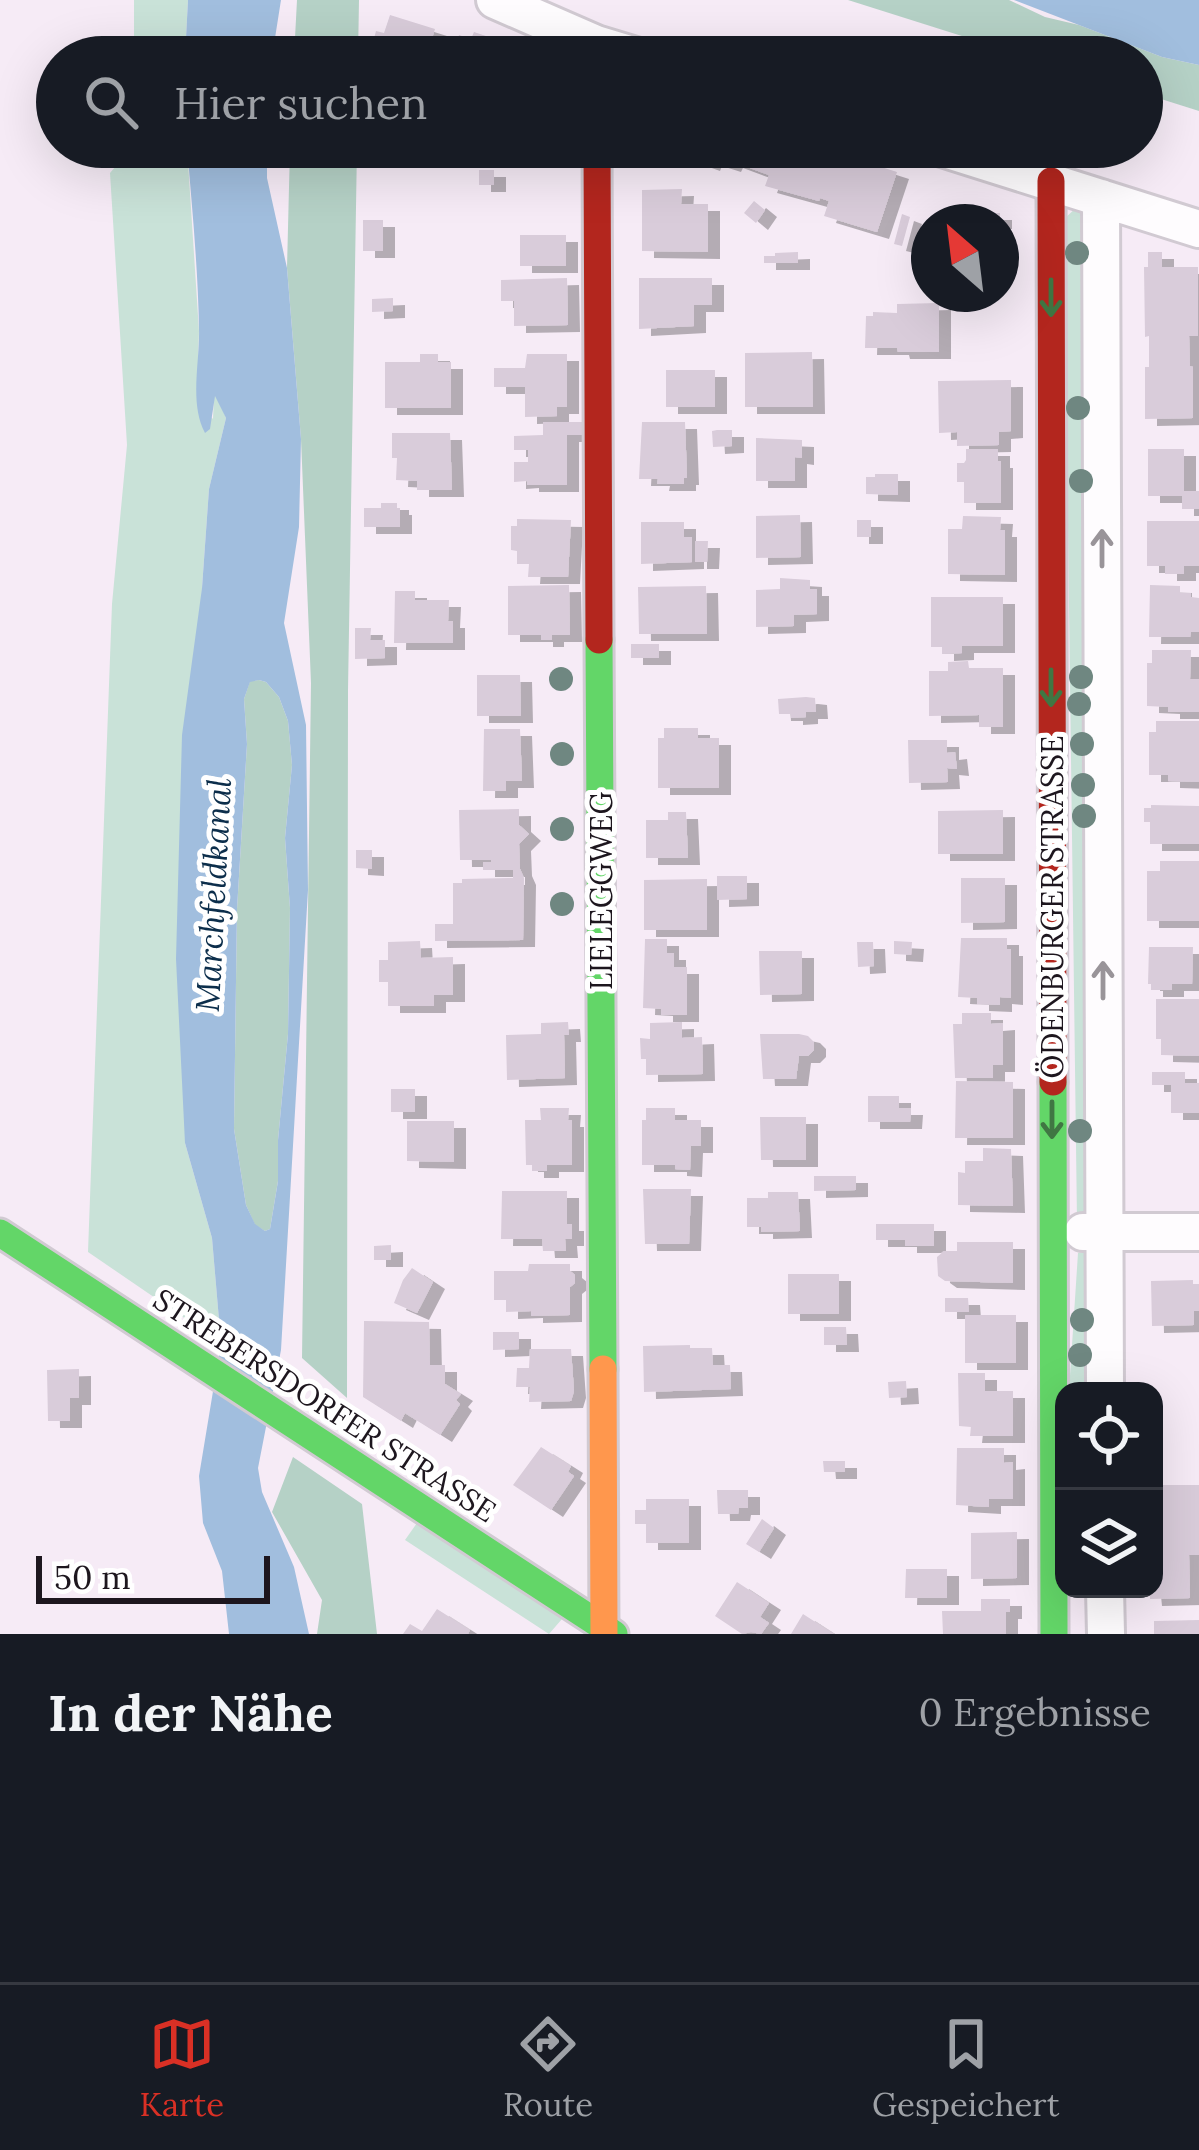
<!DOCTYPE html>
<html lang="de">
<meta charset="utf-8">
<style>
:root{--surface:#171b24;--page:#242831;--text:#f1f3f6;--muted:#9ea1a6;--line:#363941;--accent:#d93025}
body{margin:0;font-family:Lora,serif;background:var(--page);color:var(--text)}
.controls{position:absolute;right:36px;bottom:36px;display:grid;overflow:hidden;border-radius:24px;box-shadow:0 12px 48px #0002}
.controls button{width:108px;height:108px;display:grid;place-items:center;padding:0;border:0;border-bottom:3px solid var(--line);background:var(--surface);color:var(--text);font:60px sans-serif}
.compass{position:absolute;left:911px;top:204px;width:108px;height:108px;border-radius:50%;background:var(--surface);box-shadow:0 12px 48px #0002;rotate:332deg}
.scale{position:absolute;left:36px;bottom:30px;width:234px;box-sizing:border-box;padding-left:12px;border:6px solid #1d161e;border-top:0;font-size:33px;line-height:42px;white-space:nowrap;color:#1d161e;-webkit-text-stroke:9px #fff;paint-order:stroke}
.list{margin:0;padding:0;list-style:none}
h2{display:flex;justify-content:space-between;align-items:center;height:156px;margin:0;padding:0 48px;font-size:51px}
h2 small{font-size:39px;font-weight:400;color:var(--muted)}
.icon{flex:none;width:66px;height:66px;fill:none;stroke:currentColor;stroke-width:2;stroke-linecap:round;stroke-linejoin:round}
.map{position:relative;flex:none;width:1199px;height:1634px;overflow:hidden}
.search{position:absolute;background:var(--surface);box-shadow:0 12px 48px #0002;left:36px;right:36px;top:36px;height:132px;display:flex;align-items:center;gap:30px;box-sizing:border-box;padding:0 42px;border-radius:66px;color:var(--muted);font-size:45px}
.sheet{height:348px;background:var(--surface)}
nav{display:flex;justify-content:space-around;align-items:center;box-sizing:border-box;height:168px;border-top:3px solid var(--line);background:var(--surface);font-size:33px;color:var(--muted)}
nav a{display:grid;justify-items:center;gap:6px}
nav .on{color:var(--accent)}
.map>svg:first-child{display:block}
</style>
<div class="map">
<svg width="1199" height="1634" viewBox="0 0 1199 1634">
<defs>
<filter id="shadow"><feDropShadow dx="12" dy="7" stdDeviation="0" flood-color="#0004"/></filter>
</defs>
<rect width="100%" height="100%" fill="#f6ebf6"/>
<path fill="#c9e2d8" d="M 134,0 L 188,0 L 185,57 L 134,57 Z
M 132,147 L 187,147 L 199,331 L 197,402 L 213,419 L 214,396 L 217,395 L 226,418 L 209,489 L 202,588 L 185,1143 L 212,1238 L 221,1343 L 88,1252 L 112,604 L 127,445 L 110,173 Z
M 1077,207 L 1087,219 L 1089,1218 L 1077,1222 L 1064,219 Z
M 1085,1252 L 1093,1258 L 1095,1391 L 1069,1391 L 1078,1253 Z
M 417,1523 L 562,1619 L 549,1634 L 405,1540 Z"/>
<path fill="#b5d1c6" d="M 297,0 L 359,0 L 358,57 L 294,57 Z
M 848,0 L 1009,0 L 1045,17 L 1079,25 L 1162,57 L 1199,65 L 1199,111 L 1142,93 L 1142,57 L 1028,57 Z
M 290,147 L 357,147 L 348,690 L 347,1398 L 302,1358 L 311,683 L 301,439 L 287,268 Z
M 259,680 L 266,682 L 279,697 L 288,721 L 292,765 L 285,838 L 290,908 L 288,1034 L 278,1140 L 278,1181 L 270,1229 L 265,1231 L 255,1225 L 246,1205 L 234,1129 L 237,909 L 247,744 L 244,699 L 250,681 Z
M 293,1457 L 362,1504 L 377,1634 L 317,1634 L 322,1600 L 272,1512 Z"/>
<path fill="#a1bede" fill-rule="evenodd" d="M 188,0 L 281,0 L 272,57 L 185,57 Z
M 1014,0 L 1199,0 L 1199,65 L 1162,57 Z
M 187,147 L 267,147 L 267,178 L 287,268 L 301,439 L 299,527 L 284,623 L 306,725 L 308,890 L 281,1350 L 258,1468 L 262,1492 L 294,1567 L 309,1634 L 229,1634 L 222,1571 L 203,1523 L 199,1476 L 221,1343 L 212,1238 L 185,1143 L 176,959 L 182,735 L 202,588 L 209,489 L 226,418 L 215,396 L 210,429 L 205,433 C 189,403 200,362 199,329 C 198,268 192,207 187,147 ZM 259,680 L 266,682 L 279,697 L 288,721 L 292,765 L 285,838 L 290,908 L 288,1034 L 278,1140 L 278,1181 L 270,1229 L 265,1231 L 255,1224 L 246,1205 L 234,1129 L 237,909 L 247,744 L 244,699 L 250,682 Z"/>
<path fill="#d9ccda" filter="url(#shadow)" d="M 390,15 L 435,29 L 426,57 L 369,57 L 376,31 L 384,33 Z
M 474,32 L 492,38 L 490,44 L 515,57 L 452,57 L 459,35 L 471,39 Z
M 661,147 L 811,147 L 842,160 L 844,155 L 897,172 L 877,232 L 824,216 L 829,201 L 820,198 L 819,201 L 765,186 L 769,175 L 731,161 L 729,165 L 710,159 L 708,164 Z
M 479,170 L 494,170 L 494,185 L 479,185 Z
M 682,189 L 681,204 L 708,204 L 708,252 L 642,251 L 642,190 Z
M 754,201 L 765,210 L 756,223 L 744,213 Z
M 954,213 L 1000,213 L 1000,222 L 954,222 Z
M 902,214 L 910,217 L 902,246 L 894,244 Z
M 363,220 L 383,220 L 383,251 L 363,251 Z
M 520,235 L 566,235 L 566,266 L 520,266 Z
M 798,252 L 798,263 L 764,263 L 764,256 L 775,256 L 775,253 Z
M 1148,252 L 1162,252 L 1162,267 L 1198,267 L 1198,336 L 1189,336 L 1190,366 L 1193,367 L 1193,418 L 1145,419 L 1145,367 L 1149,367 L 1149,336 L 1145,337 L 1144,267 L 1148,267 Z
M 567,278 L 568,325 L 514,326 L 514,301 L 501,301 L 501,280 Z
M 639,278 L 712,278 L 712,305 L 694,305 L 694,326 L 639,329 Z
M 393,298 L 393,311 L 372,312 L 372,299 Z
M 939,303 L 939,352 L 898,352 L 897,348 L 865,348 L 866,316 L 873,316 L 873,312 L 897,313 L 897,304 Z
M 812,352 L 813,407 L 745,407 L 745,353 Z
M 420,354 L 438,354 L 438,362 L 451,362 L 451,408 L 385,408 L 385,362 L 420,362 Z
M 527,354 L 567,354 L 567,407 L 557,407 L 557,416 L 525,417 L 525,387 L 494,387 L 494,368 L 525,368 Z
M 666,370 L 715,370 L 715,407 L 666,407 Z
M 1011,380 L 1011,431 L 999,432 L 999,445 L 957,446 L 957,432 L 939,433 L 938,381 Z
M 543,422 L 589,422 L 589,435 L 567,435 L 567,485 L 527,485 L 527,481 L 514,482 L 514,462 L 528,462 L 528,450 L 514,450 L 514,436 L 543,435 Z
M 642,422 L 685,422 L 687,478 L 684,478 L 684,484 L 657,484 L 658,479 L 639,479 Z
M 717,430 L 732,430 L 732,446 L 713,447 L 712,431 Z
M 392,433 L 450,433 L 452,490 L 417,490 L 417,481 L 396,480 L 397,458 L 392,458 Z
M 756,438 L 802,440 L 802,458 L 795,457 L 795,481 L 756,481 Z
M 966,449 L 998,449 L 998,461 L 1001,461 L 1001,503 L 964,503 L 964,482 L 957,482 L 957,463 L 964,463 L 966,460 Z
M 1148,449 L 1184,449 L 1184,491 L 1199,491 L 1199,509 L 1182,509 L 1182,496 L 1148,496 Z
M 875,474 L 898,474 L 898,495 L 866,494 L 866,477 L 875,477 Z
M 381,503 L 397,503 L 397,508 L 400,508 L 400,527 L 364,527 L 364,508 L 381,508 Z
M 800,515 L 801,557 L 756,558 L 756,516 Z
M 963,516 L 1001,517 L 1000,530 L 1005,530 L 1005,575 L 948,574 L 948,529 L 962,529 Z
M 517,519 L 571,520 L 568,577 L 528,577 L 529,564 L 517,564 L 517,551 L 511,550 L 511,526 L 517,526 Z
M 857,520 L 871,520 L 871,537 L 857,537 Z
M 1147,521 L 1199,521 L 1199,566 L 1184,566 L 1184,574 L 1165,574 L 1165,566 L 1147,566 Z
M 641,522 L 684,522 L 684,537 L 692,537 L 692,562 L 641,564 Z
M 695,541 L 708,541 L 707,562 L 695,562 Z
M 780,578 L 810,580 L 810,589 L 817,589 L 817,614 L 794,615 L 794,626 L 756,627 L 756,590 L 780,589 Z
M 569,585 L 570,635 L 552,635 L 552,640 L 541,640 L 541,635 L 508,635 L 508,586 Z
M 1150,585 L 1180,586 L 1180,593 L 1191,593 L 1191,597 L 1199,598 L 1199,632 L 1191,632 L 1190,637 L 1149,637 Z
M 706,586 L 707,634 L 639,634 L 638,587 Z
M 395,591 L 415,591 L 415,600 L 449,600 L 448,621 L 453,621 L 453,643 L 394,643 Z
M 931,597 L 1003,597 L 1003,646 L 962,646 L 962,653 L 942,654 L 942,647 L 931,647 Z
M 355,628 L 371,628 L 370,640 L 385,640 L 385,658 L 355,659 Z
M 631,644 L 659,644 L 659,658 L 631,658 Z
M 1152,650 L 1191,650 L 1190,679 L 1199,679 L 1199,712 L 1168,712 L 1168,707 L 1147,706 L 1147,663 L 1152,663 Z
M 968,661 L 969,668 L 1003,668 L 1003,727 L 979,727 L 979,715 L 929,716 L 929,671 L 948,671 L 948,662 Z
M 477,675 L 520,675 L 521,716 L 477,716 Z
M 806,697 L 815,698 L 816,712 L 806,712 L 806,717 L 791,718 L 791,714 L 779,714 L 778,699 Z
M 1156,721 L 1199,721 L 1199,782 L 1168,781 L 1168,775 L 1149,775 L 1149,732 L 1156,732 Z
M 664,728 L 698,728 L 698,738 L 719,738 L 719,788 L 658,788 L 658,738 L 664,738 Z
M 484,729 L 520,729 L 522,781 L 506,781 L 506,791 L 483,791 Z
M 908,740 L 947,740 L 947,753 L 955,752 L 957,769 L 947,768 L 948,782 L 909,783 Z
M 1151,805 L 1199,806 L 1199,844 L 1150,844 L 1150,822 L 1144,822 L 1144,808 L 1151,808 Z
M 519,809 L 519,825 L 529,834 L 519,844 L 520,869 L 524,878 L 523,940 L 435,941 L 435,924 L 453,924 L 453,883 L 462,883 L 462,879 L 513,878 L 513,870 L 483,870 L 483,862 L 491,862 L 491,860 L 460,860 L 459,810 Z
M 1003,810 L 1003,854 L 938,854 L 938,811 Z
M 668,812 L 686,812 L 688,858 L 646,858 L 646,820 L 668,820 Z
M 356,850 L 372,850 L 372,869 L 356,868 Z
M 1160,861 L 1199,861 L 1199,921 L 1147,921 L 1147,871 L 1160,871 Z
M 717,876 L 747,876 L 747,899 L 717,900 Z
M 961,878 L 1005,878 L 1005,922 L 961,923 Z
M 707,879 L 707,930 L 644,930 L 644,880 Z
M 961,938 L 1007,938 L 1007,949 L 1011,949 L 1011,998 L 1000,997 L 1000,1005 L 977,1004 L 977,998 L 958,997 Z
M 645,939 L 667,939 L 667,953 L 674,953 L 674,967 L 687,967 L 687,1015 L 661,1015 L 661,1009 L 643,1008 Z
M 420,941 L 421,958 L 453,957 L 453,995 L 434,995 L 434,1006 L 388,1006 L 388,982 L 379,982 L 379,960 L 388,960 L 388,942 Z
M 894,941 L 912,942 L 911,955 L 894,954 Z
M 857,942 L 873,942 L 874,966 L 858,967 Z
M 1149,947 L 1193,947 L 1192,984 L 1172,984 L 1172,990 L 1151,990 L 1151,984 L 1148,984 Z
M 759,951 L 802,951 L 802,994 L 760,995 Z
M 1156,999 L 1199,999 L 1199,1056 L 1161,1055 L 1161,1039 L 1156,1039 Z
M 962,1013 L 991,1013 L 991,1024 L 1003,1023 L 1003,1065 L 993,1065 L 993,1078 L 955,1078 L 953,1024 L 962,1024 Z
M 568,1022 L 569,1035 L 564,1035 L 565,1078 L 507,1080 L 506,1035 L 541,1034 L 541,1023 Z
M 682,1022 L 682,1038 L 702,1037 L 703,1074 L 646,1075 L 646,1059 L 641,1059 L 640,1038 L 650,1039 L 650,1023 Z
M 760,1034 L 799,1034 L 808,1036 L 814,1042 L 814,1050 L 808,1056 L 799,1056 L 796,1079 L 763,1079 Z
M 1152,1072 L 1185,1072 L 1185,1083 L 1199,1083 L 1199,1113 L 1171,1113 L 1171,1085 L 1152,1085 Z
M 956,1081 L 1013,1082 L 1013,1138 L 955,1138 Z
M 391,1089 L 415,1089 L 415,1112 L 391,1112 Z
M 868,1096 L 899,1096 L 899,1108 L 911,1108 L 910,1122 L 868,1122 Z
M 540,1108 L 569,1108 L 568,1120 L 572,1120 L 572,1165 L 547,1165 L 547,1171 L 532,1171 L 532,1165 L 526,1165 L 525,1120 L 541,1120 Z
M 646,1108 L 675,1108 L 675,1120 L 701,1120 L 701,1146 L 691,1146 L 690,1170 L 675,1169 L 675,1165 L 642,1165 L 642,1120 L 646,1120 Z
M 760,1117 L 806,1117 L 806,1160 L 761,1160 Z
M 407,1121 L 454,1121 L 454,1162 L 407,1161 Z
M 983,1148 L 1011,1149 L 1013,1206 L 958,1205 L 958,1172 L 965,1173 L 965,1161 L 983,1161 Z
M 814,1176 L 856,1176 L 856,1190 L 814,1191 Z
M 643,1189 L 691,1189 L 689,1244 L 645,1244 Z
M 502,1191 L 567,1191 L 567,1224 L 572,1224 L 572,1239 L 565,1239 L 566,1251 L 543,1251 L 542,1239 L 501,1239 Z
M 768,1192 L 798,1192 L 800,1231 L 761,1232 L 761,1227 L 747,1227 L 747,1198 L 768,1198 Z
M 876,1224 L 934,1224 L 934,1246 L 905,1246 L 905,1240 L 876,1240 Z
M 957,1242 L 1013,1242 L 1013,1283 L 945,1281 L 938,1276 L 937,1257 L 944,1251 L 957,1251 Z
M 391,1245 L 391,1260 L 374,1260 L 374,1246 Z
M 529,1264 L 570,1264 L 570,1271 L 575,1275 L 575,1283 L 570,1287 L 570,1315 L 531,1316 L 531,1311 L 506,1312 L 506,1300 L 494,1300 L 494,1271 L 528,1271 Z
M 412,1268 L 433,1282 L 417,1313 L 394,1303 L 403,1280 Z
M 788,1274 L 839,1274 L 839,1314 L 788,1314 Z
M 1193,1280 L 1193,1284 L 1199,1284 L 1199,1311 L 1194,1311 L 1194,1325 L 1152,1326 L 1151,1281 Z
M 945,1298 L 968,1298 L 969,1312 L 945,1312 Z
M 965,1315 L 1016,1315 L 1016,1363 L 965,1363 Z
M 364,1321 L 429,1322 L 430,1365 L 445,1365 L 445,1384 L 461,1394 L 456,1400 L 460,1404 L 440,1435 L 405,1413 L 401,1421 L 363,1397 Z
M 824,1327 L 846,1327 L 847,1345 L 824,1345 Z
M 493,1332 L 519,1332 L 519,1349 L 493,1350 Z
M 690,1345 L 690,1348 L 712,1348 L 713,1365 L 730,1365 L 731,1389 L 644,1392 L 643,1346 Z
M 530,1349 L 571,1349 L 574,1391 L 571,1401 L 529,1402 L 530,1387 L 516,1387 L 517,1368 L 529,1368 Z
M 79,1369 L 79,1398 L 70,1398 L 70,1421 L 48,1421 L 47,1370 Z
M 958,1373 L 985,1373 L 985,1391 L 1013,1391 L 1013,1436 L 970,1436 L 971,1427 L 959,1426 Z
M 906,1381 L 907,1397 L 889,1398 L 888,1382 Z
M 541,1447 L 571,1466 L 568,1472 L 574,1476 L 551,1510 L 513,1485 Z
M 957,1448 L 1004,1448 L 1004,1463 L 1013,1462 L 1013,1499 L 989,1499 L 989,1507 L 956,1505 Z
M 823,1461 L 845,1461 L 845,1472 L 824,1472 Z
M 1154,1485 L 1199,1485 L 1199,1555 L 1189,1555 L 1190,1598 L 1150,1599 L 1149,1589 L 1154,1589 Z
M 717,1490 L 748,1490 L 748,1508 L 739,1508 L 738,1514 L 718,1514 Z
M 646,1499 L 689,1499 L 689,1543 L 646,1543 L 646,1524 L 635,1524 L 635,1510 L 646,1510 Z
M 762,1519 L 774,1528 L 759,1552 L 746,1544 Z
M 1017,1532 L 1017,1578 L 971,1579 L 971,1533 Z
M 906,1569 L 947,1569 L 947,1598 L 905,1598 Z
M 737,1582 L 769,1603 L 760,1617 L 769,1623 L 761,1634 L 751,1632 L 742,1634 L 715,1616 Z
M 981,1599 L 1010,1599 L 1010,1612 L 1006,1612 L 1006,1634 L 943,1634 L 942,1611 L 981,1611 Z
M 437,1609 L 470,1630 L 468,1634 L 403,1634 L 410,1624 L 422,1631 Z
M 803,1614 L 834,1634 L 791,1634 Z
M 1199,1620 L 1199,1634 L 1154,1634 L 1154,1621 Z"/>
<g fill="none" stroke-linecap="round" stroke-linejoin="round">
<g stroke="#d1cad2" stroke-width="42">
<path id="street" d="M 495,0 L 596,44 L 639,57
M 939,147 L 1199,229
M 1101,198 L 1105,1391
M 1083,1232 L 1199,1232
M 1105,1589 L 1106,1634"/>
</g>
<g stroke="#d1cad2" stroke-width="33">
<path id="fast" d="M 599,640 L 603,1369
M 1053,1082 L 1054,1634
M 0,1233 L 614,1634"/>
</g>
<g stroke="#d1cad2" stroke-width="33">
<path id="slow" d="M 603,1369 L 604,1634"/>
</g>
<g stroke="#d1cad2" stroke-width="33">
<path id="jam" d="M 597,147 L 599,640
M 1051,181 L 1053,1082"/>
</g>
<use href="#street" stroke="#fefcfe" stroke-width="36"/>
<use href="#fast" stroke="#63d668" stroke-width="27"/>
<use href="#slow" stroke="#ff974d" stroke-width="27"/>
<use href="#jam" stroke="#b3261e" stroke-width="27"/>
</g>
<g fill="#6f8781">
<circle cx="1077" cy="253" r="12"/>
<circle cx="1078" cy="408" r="12"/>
<circle cx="1081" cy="481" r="12"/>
<circle cx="1081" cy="677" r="12"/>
<circle cx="561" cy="679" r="12"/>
<circle cx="1079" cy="704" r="12"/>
<circle cx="1082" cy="744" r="12"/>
<circle cx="562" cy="754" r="12"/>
<circle cx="1083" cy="785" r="12"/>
<circle cx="1084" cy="816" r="12"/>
<circle cx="562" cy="829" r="12"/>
<circle cx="562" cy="904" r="12"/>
<circle cx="1080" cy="1131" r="12"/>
<circle cx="1082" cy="1320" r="12"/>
<circle cx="1080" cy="1355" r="12"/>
</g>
<defs><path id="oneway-shaft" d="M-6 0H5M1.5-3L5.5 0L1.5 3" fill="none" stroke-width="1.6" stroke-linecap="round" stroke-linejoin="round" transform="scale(3)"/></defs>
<g stroke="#407643">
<use href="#oneway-shaft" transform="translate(1051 298) rotate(90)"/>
<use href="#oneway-shaft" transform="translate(1051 688) rotate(90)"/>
<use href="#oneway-shaft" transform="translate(1052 1120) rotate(90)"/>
</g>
<g stroke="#999499">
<use href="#oneway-shaft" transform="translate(1102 548) rotate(-90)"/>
<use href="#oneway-shaft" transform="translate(1103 980) rotate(-90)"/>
</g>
<g text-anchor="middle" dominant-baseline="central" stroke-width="10" stroke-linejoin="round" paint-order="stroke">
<g font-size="30" fill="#1d161e" stroke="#fff">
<text transform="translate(601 891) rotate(-90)">LIELEGGWEG</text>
<text transform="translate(1052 907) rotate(-90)">ÖDENBURGER STRASSE</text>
<text transform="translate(325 1405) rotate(33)">STREBERSDORFER STRASSE</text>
</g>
<g font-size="33" font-style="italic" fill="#0c2e4b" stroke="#fff">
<text transform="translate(213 895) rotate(-87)">Marchfeldkanal</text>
</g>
</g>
</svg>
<div class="controls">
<button><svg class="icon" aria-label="locate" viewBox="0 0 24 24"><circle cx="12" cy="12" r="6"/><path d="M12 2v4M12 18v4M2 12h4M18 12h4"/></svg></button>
<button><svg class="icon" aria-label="layers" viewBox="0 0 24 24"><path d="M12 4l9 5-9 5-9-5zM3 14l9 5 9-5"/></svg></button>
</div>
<svg class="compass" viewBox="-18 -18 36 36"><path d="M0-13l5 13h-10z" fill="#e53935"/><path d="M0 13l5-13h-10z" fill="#9ea1a6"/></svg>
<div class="scale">50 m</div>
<div class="search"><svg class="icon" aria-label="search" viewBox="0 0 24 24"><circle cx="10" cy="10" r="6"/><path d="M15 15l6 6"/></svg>Hier suchen</div>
</div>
<section class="sheet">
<h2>In der Nähe<small>0 Ergebnisse</small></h2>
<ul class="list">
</ul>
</section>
<nav>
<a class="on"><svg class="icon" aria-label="map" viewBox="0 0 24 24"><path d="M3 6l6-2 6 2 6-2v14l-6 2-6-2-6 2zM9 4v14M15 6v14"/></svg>Karte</a>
<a><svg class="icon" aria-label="directions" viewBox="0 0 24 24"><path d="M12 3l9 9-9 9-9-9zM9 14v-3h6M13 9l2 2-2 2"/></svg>Route</a>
<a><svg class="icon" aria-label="saved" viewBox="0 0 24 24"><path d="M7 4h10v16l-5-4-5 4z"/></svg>Gespeichert</a>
</nav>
